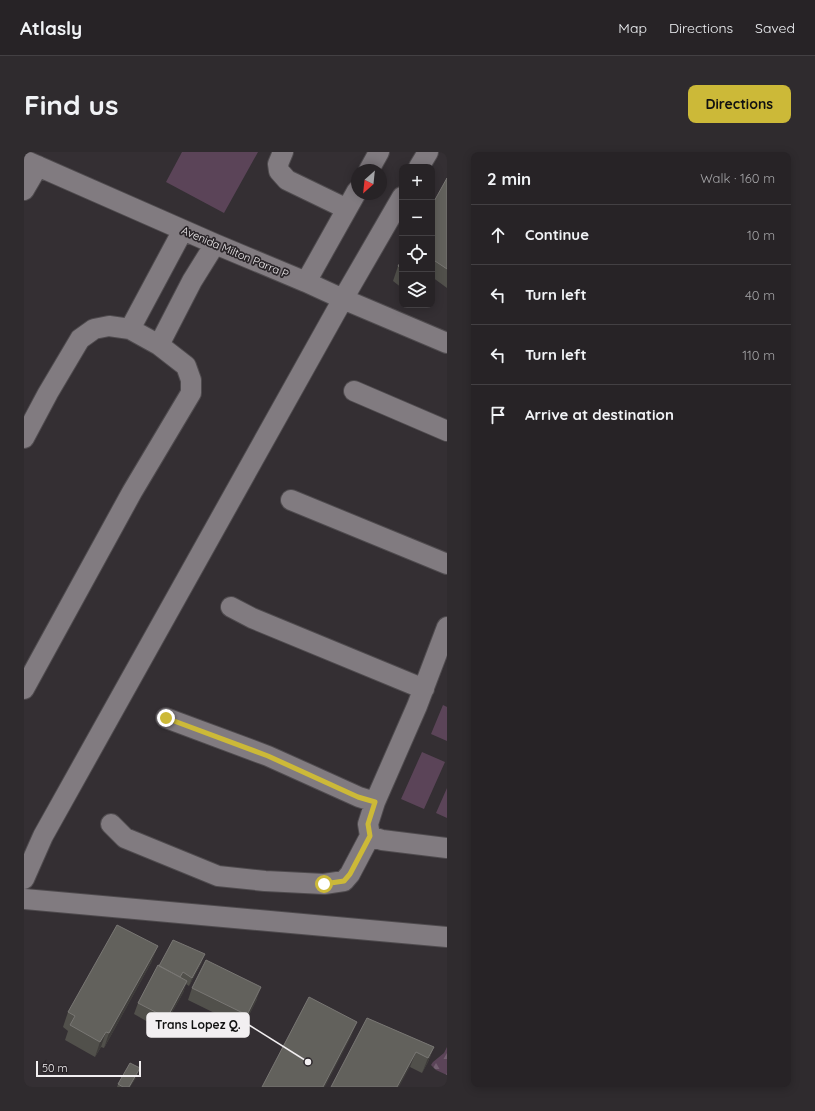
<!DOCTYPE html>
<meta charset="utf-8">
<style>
:root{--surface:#272326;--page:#2f2b2e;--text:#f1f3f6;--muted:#a4a4a7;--line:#434043;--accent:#ccb938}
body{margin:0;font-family:Quicksand,sans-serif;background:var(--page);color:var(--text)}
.controls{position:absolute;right:12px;top:12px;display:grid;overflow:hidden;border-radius:8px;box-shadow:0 2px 10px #0003}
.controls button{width:36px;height:36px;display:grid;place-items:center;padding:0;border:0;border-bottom:1px solid var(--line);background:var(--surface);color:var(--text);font:20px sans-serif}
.compass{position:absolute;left:327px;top:12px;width:36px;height:36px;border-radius:50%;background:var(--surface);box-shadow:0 2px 10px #0003;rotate:207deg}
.scale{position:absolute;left:12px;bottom:10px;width:105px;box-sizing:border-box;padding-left:4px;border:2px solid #f2eff1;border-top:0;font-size:11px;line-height:14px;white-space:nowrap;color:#f2eff1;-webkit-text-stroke:3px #2a2529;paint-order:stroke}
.stop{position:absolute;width:12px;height:12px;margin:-9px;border:3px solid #ccb938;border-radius:50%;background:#fff}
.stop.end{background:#ccb938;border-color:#fff;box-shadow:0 1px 4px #0008}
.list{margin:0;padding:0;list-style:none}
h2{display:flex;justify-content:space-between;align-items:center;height:52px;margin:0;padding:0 16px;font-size:17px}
h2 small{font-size:13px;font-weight:400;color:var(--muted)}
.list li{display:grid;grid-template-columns:26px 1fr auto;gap:12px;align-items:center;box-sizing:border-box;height:60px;padding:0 16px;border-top:1px solid var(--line)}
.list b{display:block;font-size:15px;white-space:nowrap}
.list em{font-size:13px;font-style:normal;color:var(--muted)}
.icon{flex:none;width:22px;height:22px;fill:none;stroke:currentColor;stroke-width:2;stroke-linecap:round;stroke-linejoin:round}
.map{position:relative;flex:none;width:423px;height:935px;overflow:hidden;border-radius:8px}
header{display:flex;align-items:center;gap:24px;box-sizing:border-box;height:56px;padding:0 20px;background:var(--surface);border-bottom:1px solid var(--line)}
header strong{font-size:19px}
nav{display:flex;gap:22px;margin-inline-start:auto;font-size:14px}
.intro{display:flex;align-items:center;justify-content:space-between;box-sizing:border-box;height:96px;padding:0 24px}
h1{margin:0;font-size:28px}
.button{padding:10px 18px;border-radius:8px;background:var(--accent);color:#111;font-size:14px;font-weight:700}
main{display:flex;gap:24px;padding:0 24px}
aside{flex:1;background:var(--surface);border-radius:8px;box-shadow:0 2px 10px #0003}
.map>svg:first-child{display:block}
</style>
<header>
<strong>Atlasly</strong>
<nav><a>Map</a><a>Directions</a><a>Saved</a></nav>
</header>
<div class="intro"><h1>Find us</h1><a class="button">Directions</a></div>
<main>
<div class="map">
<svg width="423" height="935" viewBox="0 0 423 935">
<defs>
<pattern id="forest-firs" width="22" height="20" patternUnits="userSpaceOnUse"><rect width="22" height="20" fill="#5b4458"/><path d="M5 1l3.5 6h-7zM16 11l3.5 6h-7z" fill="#735f70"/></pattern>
</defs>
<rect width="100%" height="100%" fill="#342f33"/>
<path fill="#5b4458" d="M 158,0 L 234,0 L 200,61 L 142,30 Z
M 419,553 L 423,555 L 423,589 L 407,582 Z
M 398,600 L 421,610 L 400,657 L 377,647 Z
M 423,636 L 423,666 L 412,661 Z"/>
<path fill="url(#forest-firs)" d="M 423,895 L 423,923 L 412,918 L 407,913 L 409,910 L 420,901 Z"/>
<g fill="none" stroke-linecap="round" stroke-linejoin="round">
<g stroke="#4f4b4e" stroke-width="22">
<path id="minor" d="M 259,0 L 254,12 L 255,19 L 263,28 L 323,57
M 0,8 L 191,92 L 282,130 L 319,147 L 423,191
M 395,15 L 404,0
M 345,18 L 355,0
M 0,38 L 14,14
M 282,130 L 333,39
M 106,177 L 159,78
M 135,193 L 168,129 L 191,92
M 330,239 L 423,279
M 0,286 L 24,241 L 56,187 L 70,177 L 85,174 L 106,177 L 135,193 L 162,214 L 167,228 L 167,241 L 108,340 L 0,537
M 267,348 L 423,412
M 207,455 L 228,466 L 400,537
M 142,566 L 244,604 L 335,645 L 351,650
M 87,672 L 101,686 L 194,724 L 241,729 L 300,732 L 320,729 L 326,722 L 346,684 L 344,672 L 351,650 L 393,554 L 423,475
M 346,684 L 358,688 L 423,696
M 0,727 L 19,684 L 319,147 L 378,45
M 0,747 L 423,785"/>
</g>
<use href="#minor" stroke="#817b80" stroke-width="20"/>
</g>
<path fill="#51504b" d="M 423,26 L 423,136 L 408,125 L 408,53 Z
M 378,108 L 378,136 L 369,129 L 374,114 Z
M 128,809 L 80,896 L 77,895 L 71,905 L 41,888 L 44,879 L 39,875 L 44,860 Z
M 178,810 L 165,834 L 162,832 L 159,841 L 138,878 L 110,862 L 114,851 L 134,813 Z
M 168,836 L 233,847 L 219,875 L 164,848 Z
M 343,866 L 410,895 L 404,910 L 398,921 L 386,915 Z
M 116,916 L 113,924 L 106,935 L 93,935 L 94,932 Z"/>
<path fill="#3e3c3a" d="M 134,794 L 128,809 L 80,896 L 85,881 Z
M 181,802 L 178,810 L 165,834 L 168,826 Z
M 163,829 L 159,841 L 138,878 L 143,866 Z
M 237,835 L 233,847 L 219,875 L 223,863 Z
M 333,870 L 327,885 L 301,935 L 299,935 Z
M 82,880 L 77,895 L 71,905 L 76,890 Z
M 410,895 L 404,910 L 398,921 L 404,906 Z
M 392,900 L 386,915 L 375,935 L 373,935 Z
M 116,916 L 113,924 L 106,935 L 105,935 Z"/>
<path fill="#62615c" stroke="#797774" d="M 423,26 L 423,117 L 408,107 L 408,53 Z
M 378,108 L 378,117 L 374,114 Z
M 93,773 L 134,794 L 85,881 L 82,880 L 76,890 L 46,873 L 51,864 L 44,860 Z
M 149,788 L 181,802 L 168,826 L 159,820 L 156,825 L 135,814 Z
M 182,808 L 237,835 L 223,863 L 168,836 Z
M 134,813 L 163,829 L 143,866 L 114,851 Z
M 285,845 L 333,870 L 299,935 L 238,935 Z
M 343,866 L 410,895 L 404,906 L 392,900 L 373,935 L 307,935 Z
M 106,911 L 116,916 L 105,935 L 99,935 L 94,932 Z"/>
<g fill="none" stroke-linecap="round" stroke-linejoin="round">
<path stroke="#ccb938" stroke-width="5" d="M 142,566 L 244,604 L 334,645 L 351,650 L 344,672 L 346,684 L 326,722 L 320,729 L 300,732"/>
</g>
<g text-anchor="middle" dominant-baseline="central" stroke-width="3.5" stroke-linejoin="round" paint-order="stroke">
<g font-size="11" fill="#f2eff1" stroke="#2a2529">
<text transform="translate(211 100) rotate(23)">Avenida Milton Parra P</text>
</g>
</g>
<path fill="none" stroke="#f2eff1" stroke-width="1.5" d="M284 910L225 873"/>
<circle fill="#f2eff1" stroke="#2a2529" stroke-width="1.5" cx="284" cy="910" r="4"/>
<rect fill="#f2eff1" stroke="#f2eff1" stroke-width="1.5" x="123" y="861" width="102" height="24" rx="4"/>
<g font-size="12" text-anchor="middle" font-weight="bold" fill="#111">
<text x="174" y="877">Trans Lopez Q.</text>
</g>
</svg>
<div class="controls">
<button>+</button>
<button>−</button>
<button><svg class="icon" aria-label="locate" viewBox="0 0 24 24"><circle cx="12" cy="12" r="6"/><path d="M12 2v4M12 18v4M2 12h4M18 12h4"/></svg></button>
<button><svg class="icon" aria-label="layers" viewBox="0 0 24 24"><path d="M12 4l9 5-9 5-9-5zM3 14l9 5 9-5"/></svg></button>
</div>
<svg class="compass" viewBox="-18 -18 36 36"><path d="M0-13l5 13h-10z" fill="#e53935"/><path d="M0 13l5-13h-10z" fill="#a4a4a7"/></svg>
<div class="scale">50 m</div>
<div class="stop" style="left:300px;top:732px"></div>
<div class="stop end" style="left:142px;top:566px"></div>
</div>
<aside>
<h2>2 min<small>Walk · 160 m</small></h2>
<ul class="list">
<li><svg class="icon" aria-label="ahead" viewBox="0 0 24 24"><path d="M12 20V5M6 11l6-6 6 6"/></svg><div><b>Continue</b></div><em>10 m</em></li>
<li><svg class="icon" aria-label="left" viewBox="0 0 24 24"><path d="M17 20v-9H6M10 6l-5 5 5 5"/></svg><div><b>Turn left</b></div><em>40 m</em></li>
<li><svg class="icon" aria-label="left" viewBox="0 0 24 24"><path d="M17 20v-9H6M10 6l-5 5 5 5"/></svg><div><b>Turn left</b></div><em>110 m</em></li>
<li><svg class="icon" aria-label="arrive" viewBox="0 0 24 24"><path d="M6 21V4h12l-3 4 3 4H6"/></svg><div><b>Arrive at destination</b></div></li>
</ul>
</aside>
</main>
